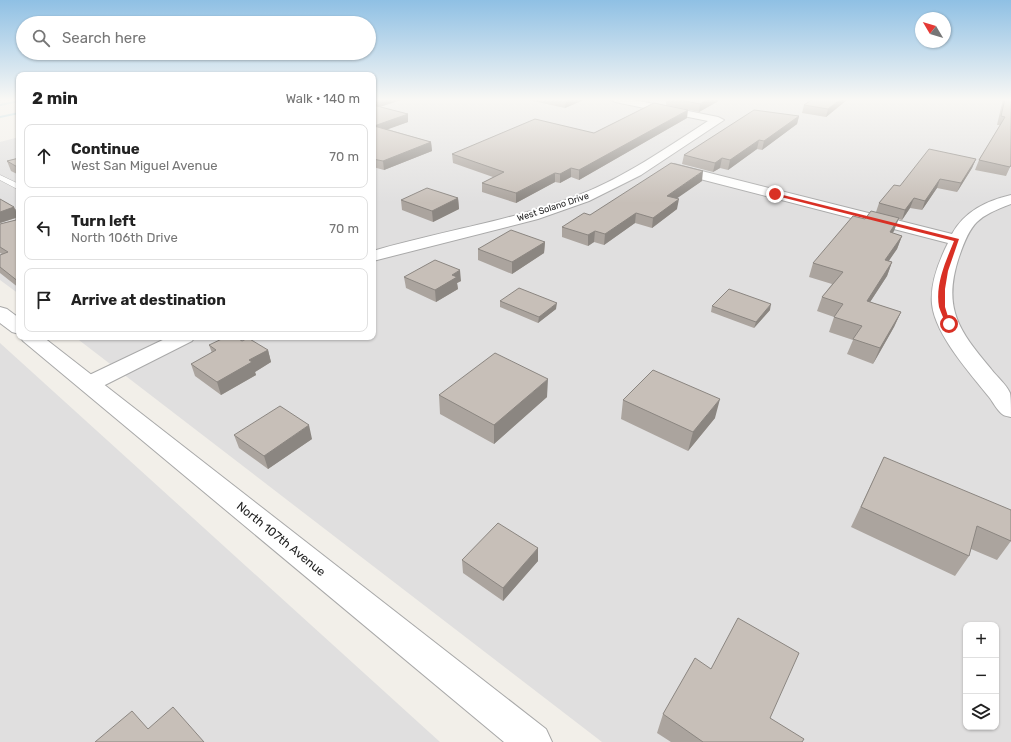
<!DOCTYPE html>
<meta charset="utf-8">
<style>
:root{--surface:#fff;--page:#f2f2f2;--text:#222;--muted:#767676;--line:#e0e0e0}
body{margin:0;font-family:Rubik,sans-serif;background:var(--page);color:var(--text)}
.controls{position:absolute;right:12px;bottom:12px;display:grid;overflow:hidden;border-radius:8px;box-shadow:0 1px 3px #0004}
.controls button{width:36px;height:36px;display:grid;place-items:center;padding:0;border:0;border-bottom:1px solid var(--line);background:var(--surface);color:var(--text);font:20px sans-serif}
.compass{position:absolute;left:915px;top:12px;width:36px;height:36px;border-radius:50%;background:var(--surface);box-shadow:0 1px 3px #0004;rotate:308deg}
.stop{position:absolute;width:12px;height:12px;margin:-9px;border:3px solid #d93025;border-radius:50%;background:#fff}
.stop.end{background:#d93025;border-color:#fff;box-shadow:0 1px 4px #0008}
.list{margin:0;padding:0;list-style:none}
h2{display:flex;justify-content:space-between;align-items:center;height:52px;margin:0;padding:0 16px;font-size:17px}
h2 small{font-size:13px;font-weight:400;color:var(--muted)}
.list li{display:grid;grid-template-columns:26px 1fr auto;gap:12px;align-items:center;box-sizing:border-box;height:64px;margin:0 8px 8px;padding:0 8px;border:1px solid var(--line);border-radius:8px}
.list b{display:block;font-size:15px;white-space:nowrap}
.list p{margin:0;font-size:13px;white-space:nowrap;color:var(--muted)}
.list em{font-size:13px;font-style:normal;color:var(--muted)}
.icon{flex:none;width:22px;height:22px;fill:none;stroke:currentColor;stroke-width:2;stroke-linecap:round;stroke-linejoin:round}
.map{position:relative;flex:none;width:1011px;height:742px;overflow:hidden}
.search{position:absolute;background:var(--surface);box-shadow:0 1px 3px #0004;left:16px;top:16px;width:360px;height:44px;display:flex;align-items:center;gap:10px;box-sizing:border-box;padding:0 14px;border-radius:22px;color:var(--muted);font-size:15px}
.panel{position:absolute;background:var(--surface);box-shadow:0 1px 3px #0004;left:16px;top:72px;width:360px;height:268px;border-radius:8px}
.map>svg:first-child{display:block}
</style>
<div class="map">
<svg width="1011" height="742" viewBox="0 0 1011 742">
<rect width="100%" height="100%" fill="#f2efe9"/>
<path fill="#e0dfdf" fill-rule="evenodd" d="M 373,99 L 1011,99 L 1011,742 L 602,742 L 75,337 L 373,337 ZM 966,625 L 996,625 L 996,727 L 966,727 Z
M 19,137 L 19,294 L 0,280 L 0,142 Z
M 0,343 L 440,742 L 0,742 Z"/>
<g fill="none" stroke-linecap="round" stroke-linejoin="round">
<path fill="#aad3df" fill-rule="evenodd" d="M 19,100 L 19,102 L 0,106 L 0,104 Z
M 19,112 L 19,114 L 0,118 L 0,116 Z"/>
<g stroke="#a9a9a9" stroke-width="1">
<path id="service" d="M 0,175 L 19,184 L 19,190 L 0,180 Z"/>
</g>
<g stroke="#a9a9a9" stroke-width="2">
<path id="minor" d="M 610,99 L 629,99 L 718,117 L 724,120 L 641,175 L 589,201 L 538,219 L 373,261 L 373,251 C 441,231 512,221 579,195 C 625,177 666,148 708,121 L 615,102 Z
M 674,164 L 952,234 C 965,211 986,201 1011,195 L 1011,204 C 977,217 971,222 959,257 C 942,308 959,331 991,369 C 997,377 1006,384 1010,393 C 1011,398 1011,410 1011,417 C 1008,416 1004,416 1002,414 C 997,410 993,402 989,397 C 971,374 935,335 932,304 C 930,283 939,261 948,243 L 669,171 L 667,168 L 669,165 Z
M 169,337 L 195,337 L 192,341 L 97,389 L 89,391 L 81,389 L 78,384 L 81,379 Z"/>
</g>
<g stroke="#a9a9a9" stroke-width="2">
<path id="tertiary" d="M 0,307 L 7,309 L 19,318 L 19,334 L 12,332 L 0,323 Z
M 20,337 L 43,337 L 546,729 L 552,742 L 504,742 L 23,341 Z"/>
</g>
<use href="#service" fill="#fff" fill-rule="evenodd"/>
<use href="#minor" fill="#fff" fill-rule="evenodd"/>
<use href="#tertiary" fill="#fff" fill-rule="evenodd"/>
</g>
<path fill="#aba49e" d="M 373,99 L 404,99 L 380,107 L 408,114 L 408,122 L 387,129 L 431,142 L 432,151 L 384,170 L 373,167 Z
M 524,99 L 586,99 L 565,108 Z
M 657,99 L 722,99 L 699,112 L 666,105 L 666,101 Z
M 813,99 L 848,99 L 826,117 L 802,113 L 804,105 Z
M 1003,99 L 1011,99 L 1011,165 L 1006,176 L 975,170 L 979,160 L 1000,125 L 997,125 Z
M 799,116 L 797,124 L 762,150 L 757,149 L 728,170 L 720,168 L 713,172 L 682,164 L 684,155 Z
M 687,118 L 579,180 L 571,177 L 560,183 L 555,182 L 516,203 L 482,192 L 482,183 L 493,177 L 453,163 L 452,154 L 594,133 Z
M 19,158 L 19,175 L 11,171 L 7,161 Z
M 976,159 L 972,168 L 957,192 L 937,188 L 922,210 L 910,208 L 902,220 L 898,219 L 892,233 L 902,236 L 897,249 L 888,261 L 892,262 L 887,276 L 870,302 L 901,312 L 894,327 L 873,364 L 847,354 L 853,340 L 829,332 L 834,317 L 817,311 L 822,297 L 832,284 L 809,277 L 813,263 L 865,219 L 876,212 L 879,203 L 900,186 Z
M 702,181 L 676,198 L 677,209 L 652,228 L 635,223 L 604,245 L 594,242 L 588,246 L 562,237 L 562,227 L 590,215 Z
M 458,198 L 459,209 L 433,222 L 402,210 L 401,200 Z
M 0,199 L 14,207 L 16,211 L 19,210 L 19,288 L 0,273 L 0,255 L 2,254 L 0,253 L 0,224 L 16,220 L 16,218 L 0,223 Z
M 545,242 L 544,253 L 512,274 L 478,260 L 478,249 Z
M 404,277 L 461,281 L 457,283 L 458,289 L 436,302 L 406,288 Z
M 500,301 L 556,309 L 538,323 L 500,307 Z
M 712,306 L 770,310 L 754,328 L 711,312 Z
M 242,341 L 268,350 L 271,362 L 255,372 L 256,375 L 221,395 L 195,376 L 191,364 L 212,353 L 209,345 Z
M 439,395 L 547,397 L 494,444 L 440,414 Z
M 623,400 L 715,418 L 688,451 L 621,419 Z
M 234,435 L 312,439 L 268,469 L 239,448 Z
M 884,457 L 1011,541 L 997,560 L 971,549 L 969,556 L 955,576 L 851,527 Z
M 462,560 L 538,561 L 503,601 L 463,573 Z
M 711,669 L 770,718 L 802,742 L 671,742 L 657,733 L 663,714 Z"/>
<path fill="#8b8681" d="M 380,99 L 404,99 L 373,109 L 373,101 Z
M 569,99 L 586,99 L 565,108 L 566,100 Z
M 709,99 L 722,99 L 699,112 L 700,104 Z
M 841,99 L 848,99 L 826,117 L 828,109 Z
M 688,110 L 687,118 L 579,180 L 579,170 Z
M 408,114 L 408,122 L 375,134 L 374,126 Z
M 799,116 L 797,124 L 762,150 L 764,141 Z
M 759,140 L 757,149 L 728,170 L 730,160 Z
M 431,142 L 432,151 L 384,170 L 383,161 Z
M 722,158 L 720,168 L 713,172 L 715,163 Z
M 976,159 L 972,168 L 957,192 L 961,183 Z
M 571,168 L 571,177 L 560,183 L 560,174 Z
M 703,171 L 702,181 L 666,206 L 667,196 Z
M 555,173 L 555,182 L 516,203 L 516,193 Z
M 940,179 L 937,188 L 922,210 L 925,201 Z
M 458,198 L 459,209 L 433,222 L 432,211 Z
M 914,198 L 910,208 L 902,220 L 905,210 Z
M 679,199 L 677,209 L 652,228 L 653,218 Z
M 14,207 L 18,217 L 0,223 L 0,212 Z
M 636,213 L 635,223 L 604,245 L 605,234 Z
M 899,218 L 894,231 L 885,246 L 890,232 Z
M 595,231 L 594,242 L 588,246 L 588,235 Z
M 902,236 L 897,249 L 880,274 L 885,260 Z
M 545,242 L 544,253 L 512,274 L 512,262 Z
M 892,262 L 887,276 L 861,316 L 867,301 Z
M 460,270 L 461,281 L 457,283 L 458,289 L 436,302 L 435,290 L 452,275 Z
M 557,303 L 556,309 L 538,323 L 539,317 Z
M 771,304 L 770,310 L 754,328 L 756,322 Z
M 901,312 L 894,327 L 873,364 L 880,348 Z
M 268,350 L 271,362 L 255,372 L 256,375 L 221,395 L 217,382 L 249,360 Z
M 548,379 L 547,397 L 494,444 L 494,425 Z
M 720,399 L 715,418 L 688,451 L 693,432 Z
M 309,425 L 312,439 L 268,469 L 264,456 Z
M 538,548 L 538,561 L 503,601 L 503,588 Z"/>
<path fill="#c7bfb8" stroke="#8b8681" d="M 373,99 L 380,99 L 373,101 Z
M 559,99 L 569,99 L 566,100 Z
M 675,99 L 709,99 L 700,104 Z
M 813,99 L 841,99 L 828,109 L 804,105 Z
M 1005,99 L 1011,99 L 1011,165 L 1010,167 L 979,160 L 1005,117 L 1001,116 Z
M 654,103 L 688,110 L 579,170 L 571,168 L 560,174 L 555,173 L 516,193 L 482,183 L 504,172 L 452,154 L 535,119 L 594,133 Z
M 373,105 L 408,114 L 374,126 L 431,142 L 383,161 L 373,159 Z
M 754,110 L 799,116 L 764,141 L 759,140 L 730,160 L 722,158 L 715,163 L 684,155 Z
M 929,149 L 976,159 L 961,183 L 940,179 L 925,201 L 914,198 L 905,210 L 879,203 L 894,185 L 900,186 Z
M 19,158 L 19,168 L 7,161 Z
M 671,163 L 703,171 L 667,196 L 679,199 L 653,218 L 636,213 L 605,234 L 595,231 L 588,235 L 562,227 L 584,213 L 590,215 Z
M 427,188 L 458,198 L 432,211 L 401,200 Z
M 0,199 L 14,207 L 0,212 Z
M 16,209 L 19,210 L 19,250 L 17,251 L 19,253 L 19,282 L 0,267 L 0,255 L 8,252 L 0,247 L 0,224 L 16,220 Z
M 871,211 L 899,218 L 890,232 L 902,236 L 885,260 L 892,262 L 867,301 L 901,312 L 880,348 L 853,339 L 862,326 L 834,317 L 843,304 L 822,297 L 843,272 L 813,263 L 853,216 L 865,219 Z
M 511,230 L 545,242 L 512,262 L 478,249 Z
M 435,260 L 460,270 L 452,275 L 457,277 L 435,290 L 404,277 Z
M 519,288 L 557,303 L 539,317 L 500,301 Z
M 729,289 L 771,304 L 756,322 L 712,306 Z
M 226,337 L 236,337 L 242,341 L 248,338 L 268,350 L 249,360 L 252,362 L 217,382 L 191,364 L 216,350 L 209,345 Z
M 495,353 L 548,379 L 494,425 L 439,395 Z
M 653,370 L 720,399 L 693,432 L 623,400 Z
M 280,406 L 309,425 L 264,456 L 234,435 Z
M 884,457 L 1011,510 L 1011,541 L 977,526 L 969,556 L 861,507 Z
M 498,523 L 538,548 L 503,588 L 462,560 Z
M 738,618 L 799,653 L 770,718 L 804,739 L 802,742 L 703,742 L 663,714 L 695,658 L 711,669 Z
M 173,707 L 204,742 L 95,742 L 132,711 L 148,729 Z"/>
<linearGradient id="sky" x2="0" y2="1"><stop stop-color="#8fc0e4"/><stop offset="0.49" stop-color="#f9f8f5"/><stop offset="1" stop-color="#f9f8f5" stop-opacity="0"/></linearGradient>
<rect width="1011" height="203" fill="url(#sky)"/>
<path fill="#d93025" d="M 775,193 L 959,239 L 948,271 L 945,289 L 945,307 L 951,326 L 946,324 C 944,319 941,313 939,307 C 935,284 946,261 954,241 L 773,195 Z"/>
<g text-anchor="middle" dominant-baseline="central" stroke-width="4" stroke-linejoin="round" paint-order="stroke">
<g font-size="9" fill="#222" stroke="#fff">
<text transform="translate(553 207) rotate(-18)">West Solano Drive</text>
</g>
<g font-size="12" fill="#222" stroke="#fff">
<text transform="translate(281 539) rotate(39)">North 107th Avenue</text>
</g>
</g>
</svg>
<div class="controls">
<button>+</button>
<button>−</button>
<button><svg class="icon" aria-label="layers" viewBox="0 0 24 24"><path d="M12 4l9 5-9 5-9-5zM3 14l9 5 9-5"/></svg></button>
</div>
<svg class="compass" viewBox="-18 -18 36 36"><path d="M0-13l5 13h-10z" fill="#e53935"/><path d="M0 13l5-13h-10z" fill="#767676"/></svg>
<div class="stop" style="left:949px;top:324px"></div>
<div class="stop end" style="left:775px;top:194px"></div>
<div class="search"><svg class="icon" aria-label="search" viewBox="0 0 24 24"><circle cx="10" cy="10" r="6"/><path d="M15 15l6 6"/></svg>Search here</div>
<section class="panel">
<h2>2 min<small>Walk · 140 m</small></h2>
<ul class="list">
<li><svg class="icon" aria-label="ahead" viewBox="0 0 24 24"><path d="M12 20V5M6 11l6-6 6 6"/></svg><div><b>Continue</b><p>West San Miguel Avenue</p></div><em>70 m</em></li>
<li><svg class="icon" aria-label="left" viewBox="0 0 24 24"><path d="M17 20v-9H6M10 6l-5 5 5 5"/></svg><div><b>Turn left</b><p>North 106th Drive</p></div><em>70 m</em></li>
<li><svg class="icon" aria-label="arrive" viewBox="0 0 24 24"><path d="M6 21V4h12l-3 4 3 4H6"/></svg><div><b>Arrive at destination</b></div></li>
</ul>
</section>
</div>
